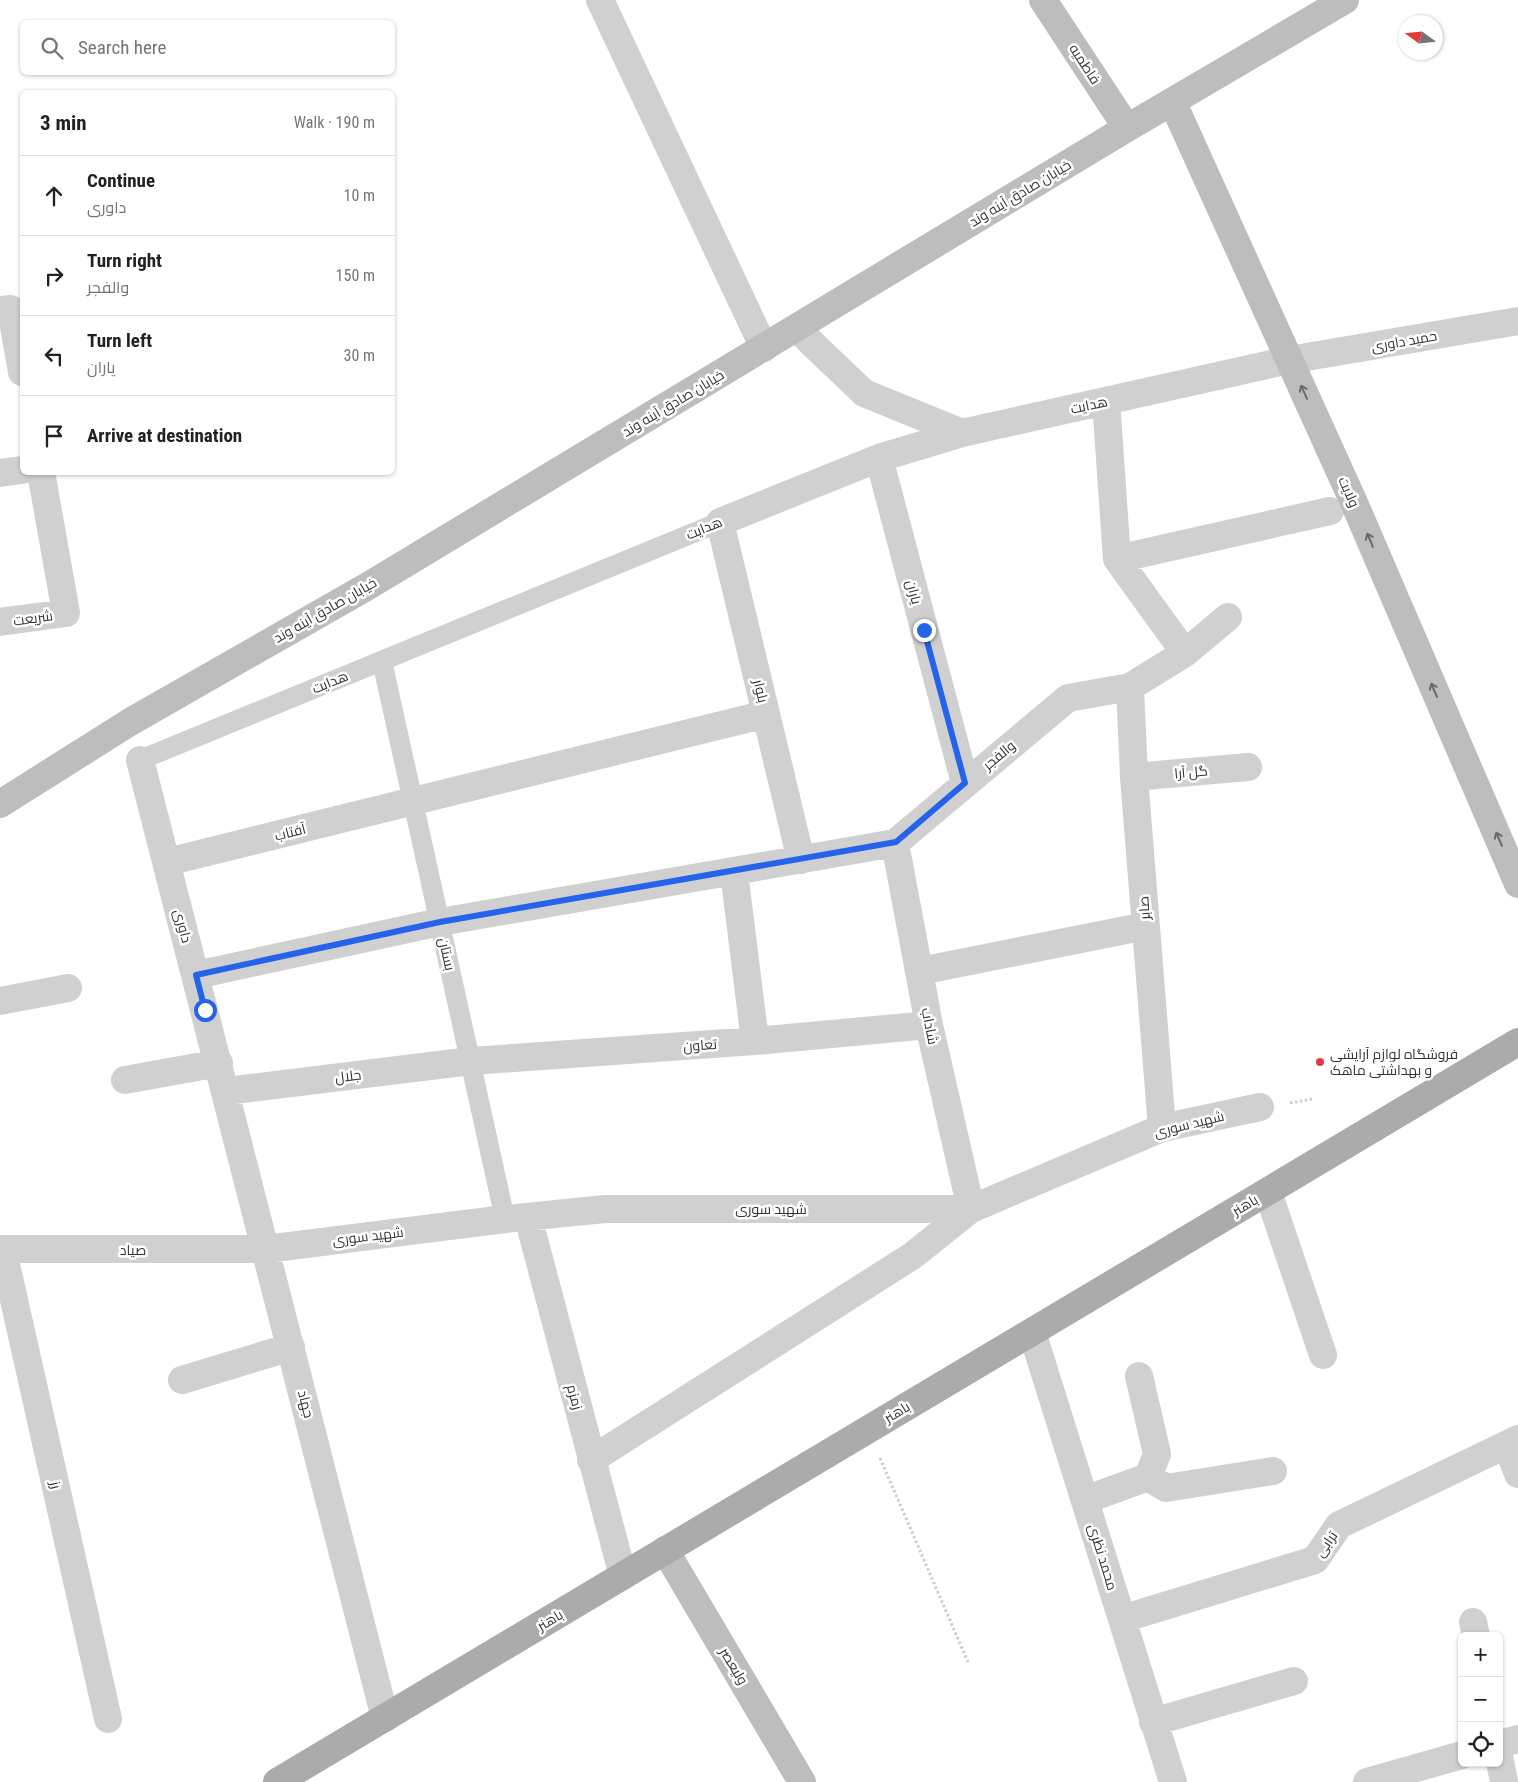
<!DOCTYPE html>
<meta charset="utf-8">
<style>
:root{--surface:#fff;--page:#f6f6f6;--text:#202124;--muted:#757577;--line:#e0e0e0}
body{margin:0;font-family:"Roboto Condensed",Cairo,sans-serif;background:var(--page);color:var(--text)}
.controls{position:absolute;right:15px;bottom:15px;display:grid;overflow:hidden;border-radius:8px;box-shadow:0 1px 4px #0004}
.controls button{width:45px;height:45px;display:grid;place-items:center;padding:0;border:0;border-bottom:1px solid var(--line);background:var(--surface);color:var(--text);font:25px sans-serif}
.compass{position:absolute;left:1398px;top:15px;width:45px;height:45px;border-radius:50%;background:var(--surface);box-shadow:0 1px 4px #0004;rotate:285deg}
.stop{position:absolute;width:15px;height:15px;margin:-11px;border:4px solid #2563eb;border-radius:50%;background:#fff}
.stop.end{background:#2563eb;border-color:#fff;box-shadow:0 1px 5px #0008}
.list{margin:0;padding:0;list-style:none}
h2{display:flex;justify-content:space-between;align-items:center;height:65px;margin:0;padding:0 20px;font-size:21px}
h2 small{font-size:16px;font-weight:400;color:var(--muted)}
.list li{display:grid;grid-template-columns:32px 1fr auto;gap:15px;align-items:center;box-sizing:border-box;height:80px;padding:0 20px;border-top:1px solid var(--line)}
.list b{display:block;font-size:19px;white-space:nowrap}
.list p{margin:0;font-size:16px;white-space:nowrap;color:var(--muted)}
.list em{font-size:16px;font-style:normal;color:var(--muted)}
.icon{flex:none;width:28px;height:28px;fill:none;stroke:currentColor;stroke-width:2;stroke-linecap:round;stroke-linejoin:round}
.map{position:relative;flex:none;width:1518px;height:1782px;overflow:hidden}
.search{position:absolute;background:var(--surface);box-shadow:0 1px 4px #0004;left:20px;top:20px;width:375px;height:55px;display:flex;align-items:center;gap:12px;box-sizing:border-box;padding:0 18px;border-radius:8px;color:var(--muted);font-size:19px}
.panel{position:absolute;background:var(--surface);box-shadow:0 1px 4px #0004;left:20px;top:90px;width:375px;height:385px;border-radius:8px}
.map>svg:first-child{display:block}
</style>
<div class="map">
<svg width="1518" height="1782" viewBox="0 0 1518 1782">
<rect width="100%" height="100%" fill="#fff"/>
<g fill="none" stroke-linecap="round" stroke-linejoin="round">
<path stroke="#cdcdcd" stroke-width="3" stroke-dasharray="2.5 2.5" stroke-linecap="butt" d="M 1290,1103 L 1312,1099
M 880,1458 L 968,1662"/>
<path stroke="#d0d0d0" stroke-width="20" d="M 382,661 L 505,1219
M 140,760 L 720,522"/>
<path stroke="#d0d0d0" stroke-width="28" d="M 600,0 L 764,348
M 0,310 L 11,309 L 22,372
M 797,329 L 864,393 L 962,433
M 1106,401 L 1117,559 L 1185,653
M 879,458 L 965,783
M 0,473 L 22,470
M 1117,559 L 1330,511
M 0,622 L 66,613 L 41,472
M 1130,687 L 1134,777 L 1162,1128
M 140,760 L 385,1718
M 1134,777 L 1248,767
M 801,860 L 720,522 L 879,458 L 962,433 L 1289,360 L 1518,321
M 167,862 L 766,714
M 734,872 L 755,1041
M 920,971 L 1146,926
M 196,975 L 440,922 L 895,843 L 1068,698 L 1130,687 L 1185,653 L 1228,617
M 0,1001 L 68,988
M 125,1080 L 219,1063
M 226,1091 L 471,1061 L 755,1041 L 929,1025
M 1268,1192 L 1323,1355
M 528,1217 L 623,1576
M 0,1249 L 266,1249 L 505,1219 L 605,1209 L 971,1209 L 1162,1128 L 1260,1107
M 3,1251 L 108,1719
M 1032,1332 L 1173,1782
M 182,1380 L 291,1347
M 1507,1445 L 1518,1474
M 591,1460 L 912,1256 L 971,1209 L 929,1025 L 895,843
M 1148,1477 L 1166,1488 L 1273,1471
M 1085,1500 L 1148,1477 L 1157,1454 L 1139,1376
M 1122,1619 L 1315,1560 L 1339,1525 L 1518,1439
M 1473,1622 L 1476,1636
M 1153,1722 L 1294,1681
M 1499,1744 L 1518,1739
M 1499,1756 L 1504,1782
M 1367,1782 L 1462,1755"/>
<path stroke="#bdbdbd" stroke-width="28" d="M 1043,0 L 1127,128
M 1173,103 L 1355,505 L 1518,884
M 0,804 L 130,722 L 368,586 L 1127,128 L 1345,0
M 665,1550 L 802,1782"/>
<path stroke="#ababab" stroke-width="28" d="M 277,1782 L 1518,1042"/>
</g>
<defs><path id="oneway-shaft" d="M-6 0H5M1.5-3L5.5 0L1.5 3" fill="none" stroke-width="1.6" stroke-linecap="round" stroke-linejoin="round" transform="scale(1.25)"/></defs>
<g stroke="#6a6a6a">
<use href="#oneway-shaft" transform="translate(1304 392) rotate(-114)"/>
<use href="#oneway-shaft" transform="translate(1370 540) rotate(-113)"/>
<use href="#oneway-shaft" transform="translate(1434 690) rotate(-113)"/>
<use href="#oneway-shaft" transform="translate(1499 839) rotate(-113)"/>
</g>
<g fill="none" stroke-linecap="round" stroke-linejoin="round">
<path stroke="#2563eb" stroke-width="6" d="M 205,1010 L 196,975 L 440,922 L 896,842 L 965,783 L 924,630"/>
</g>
<circle fill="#e63946" stroke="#fff" stroke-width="2" cx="1320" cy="1062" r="5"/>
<g text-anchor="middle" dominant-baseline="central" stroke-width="5" stroke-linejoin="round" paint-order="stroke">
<g font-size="14" fill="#333" stroke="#fff">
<text transform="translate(1085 64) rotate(57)">فاطمیه</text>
<text transform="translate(1020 193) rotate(-31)">خیابان صادق آینه وند</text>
<text transform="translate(1404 341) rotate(-10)">حمید داوری</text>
<text transform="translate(673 403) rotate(-31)">خیابان صادق آینه وند</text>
<text transform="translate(1089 405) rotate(-12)">هدایت</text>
<text transform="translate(1349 492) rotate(66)">ولایت</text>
<text transform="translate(704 528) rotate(-22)">هدایت</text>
<text transform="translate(914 592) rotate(75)">یاران</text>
<text transform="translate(325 610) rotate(-30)">خیابان صادق آینه وند</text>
<text transform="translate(33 618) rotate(-8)">شریعت</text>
<text transform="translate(330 682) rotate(-22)">هدایت</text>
<text transform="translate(761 691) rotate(76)">بلوار</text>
<text transform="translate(999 755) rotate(-40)">والفجر</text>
<text transform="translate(1191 772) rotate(-5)">گل آرا</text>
<text transform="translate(290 832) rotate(-14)">آفتاب</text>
<text transform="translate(1144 908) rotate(-94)">صابر</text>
<text transform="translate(183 926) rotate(75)">داوری</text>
<text transform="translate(447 954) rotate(77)">بستان</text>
<text transform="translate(930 1026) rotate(79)">شاداب</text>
<text transform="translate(700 1045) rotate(-4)">تعاون</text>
<text transform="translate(348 1076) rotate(-7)">جلال</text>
<text transform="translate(1189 1124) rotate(-14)">شهید سوری</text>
<text transform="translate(1245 1205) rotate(-31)">باهنر</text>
<text x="771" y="1209">شهید سوری</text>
<text transform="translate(368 1236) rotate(-7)">شهید سوری</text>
<text x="133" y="1250">صیاد</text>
<text transform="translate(575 1397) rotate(75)">زمزم</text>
<text transform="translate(306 1404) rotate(76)">جهاد</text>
<text transform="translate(897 1412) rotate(-31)">باهنر</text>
<text transform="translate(56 1485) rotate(77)">رز</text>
<text transform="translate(1326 1544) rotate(-55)">ترابی</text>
<text transform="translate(1103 1557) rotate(73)">محمد نظری</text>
<text transform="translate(550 1620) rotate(-31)">باهنر</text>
<text transform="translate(734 1666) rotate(59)">ولیعصر</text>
</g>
<g font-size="14" fill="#333" stroke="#fff" text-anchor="start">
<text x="1330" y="1054">فروشگاه لوازم آرایشی<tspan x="1330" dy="16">و بهداشتی ماهک</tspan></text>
</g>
</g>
</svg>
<div class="controls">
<button>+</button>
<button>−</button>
<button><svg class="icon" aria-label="locate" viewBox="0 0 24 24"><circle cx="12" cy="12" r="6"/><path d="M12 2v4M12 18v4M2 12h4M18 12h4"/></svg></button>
</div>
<svg class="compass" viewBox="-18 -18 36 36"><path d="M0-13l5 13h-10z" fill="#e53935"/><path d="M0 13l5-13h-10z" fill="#757577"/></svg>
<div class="stop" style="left:205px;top:1010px"></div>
<div class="stop end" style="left:924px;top:630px"></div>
<div class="search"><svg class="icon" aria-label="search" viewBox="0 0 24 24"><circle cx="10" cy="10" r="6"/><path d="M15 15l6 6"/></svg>Search here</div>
<section class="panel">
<h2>3 min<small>Walk · 190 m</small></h2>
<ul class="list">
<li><svg class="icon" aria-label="ahead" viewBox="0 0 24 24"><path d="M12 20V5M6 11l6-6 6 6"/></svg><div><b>Continue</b><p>داوری</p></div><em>10 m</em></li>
<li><svg class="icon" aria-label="right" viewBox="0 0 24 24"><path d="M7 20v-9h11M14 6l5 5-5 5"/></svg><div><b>Turn right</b><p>والفجر</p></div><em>150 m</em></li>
<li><svg class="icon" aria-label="left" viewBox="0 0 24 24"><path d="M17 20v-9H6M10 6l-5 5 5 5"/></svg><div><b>Turn left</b><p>یاران</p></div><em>30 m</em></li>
<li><svg class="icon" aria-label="arrive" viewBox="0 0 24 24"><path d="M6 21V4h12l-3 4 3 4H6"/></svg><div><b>Arrive at destination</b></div></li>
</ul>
</section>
</div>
